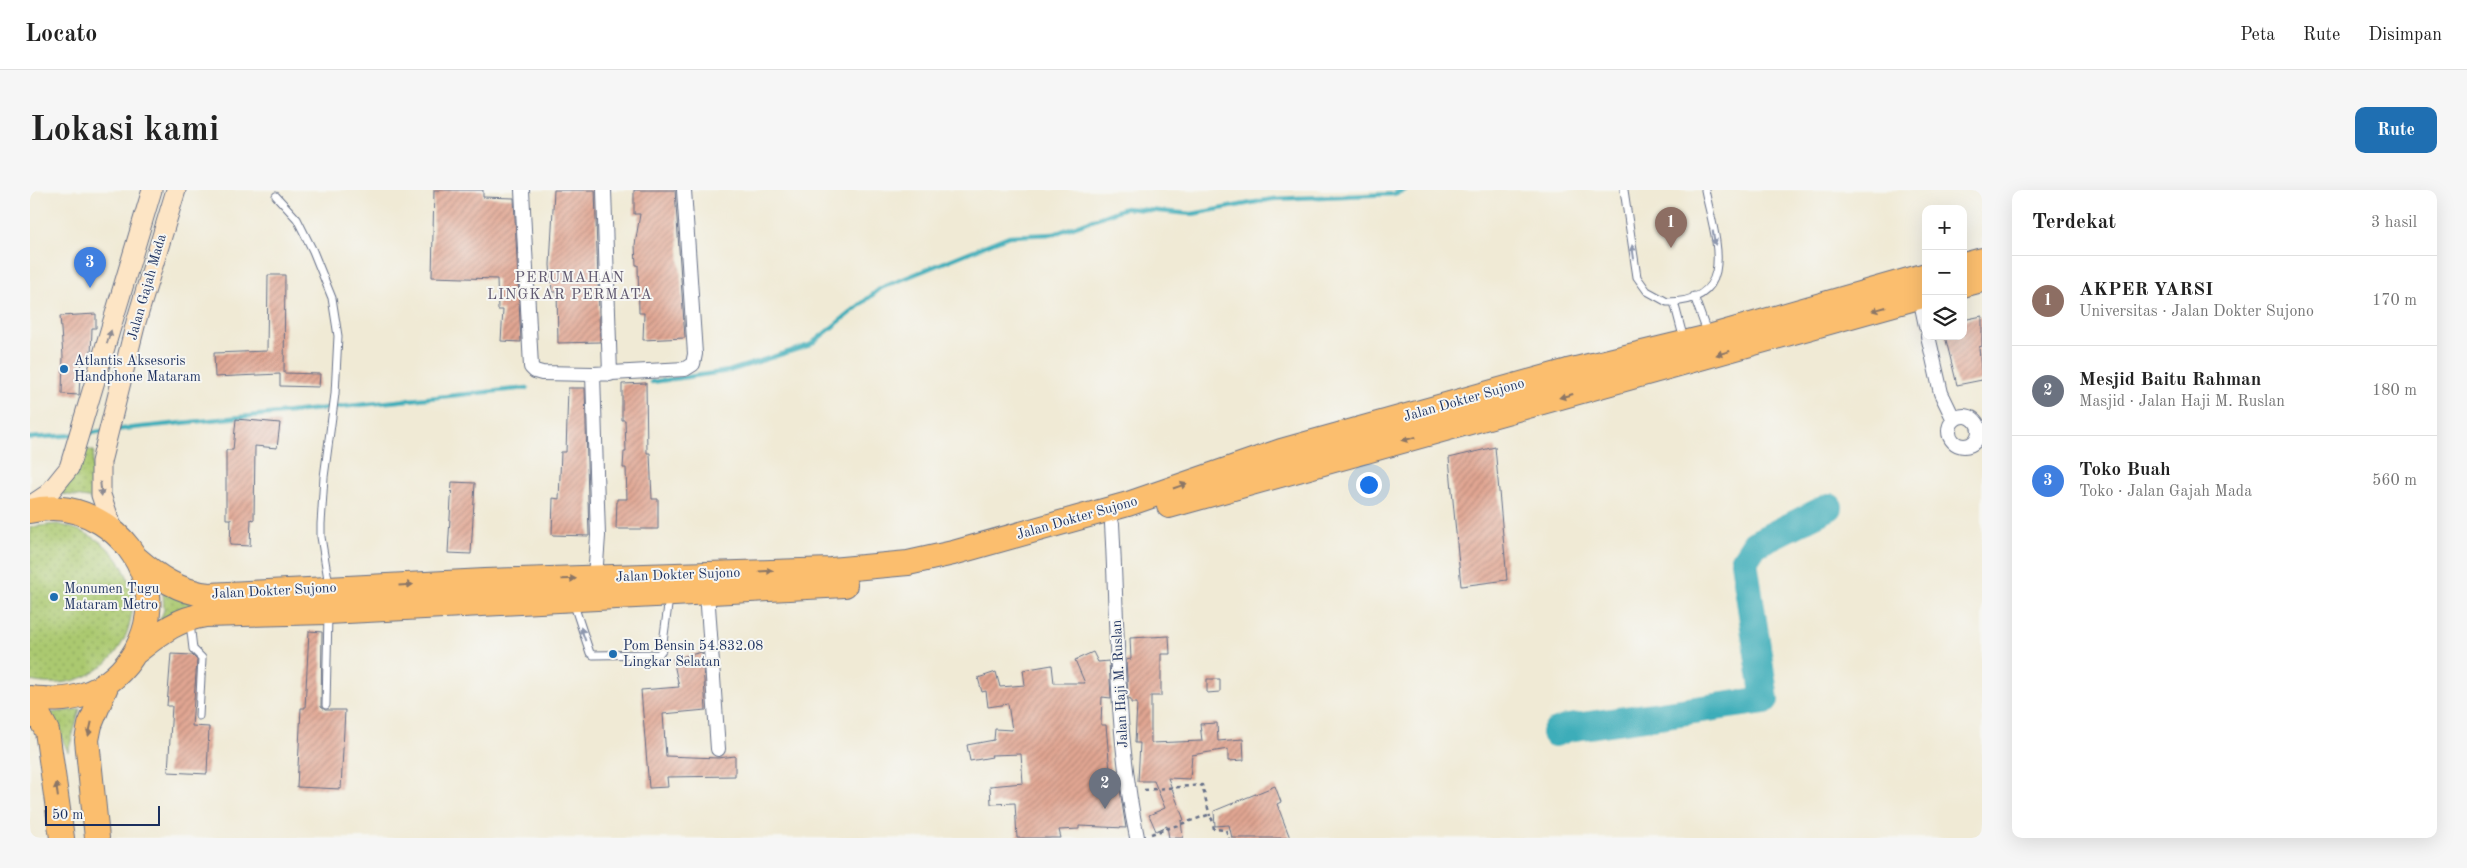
<!DOCTYPE html>
<html lang="id">
<meta charset="utf-8">
<style>
:root{--surface:#fff;--page:#f6f6f6;--text:#222;--muted:#767676;--line:#e0e0e0;--accent:#1f6fb2}
body{margin:0;font-family:"Old Standard TT",serif;background:var(--page);color:var(--text)}
.controls{position:absolute;right:15px;top:15px;display:grid;overflow:hidden;border-radius:10px;box-shadow:0 5px 20px #0002}
.controls button{width:45px;height:45px;display:grid;place-items:center;padding:0;border:0;border-bottom:1px solid var(--line);background:var(--surface);color:var(--text);font:25px sans-serif}
.scale{position:absolute;left:15px;bottom:12px;width:115px;box-sizing:border-box;padding-left:5px;border:2px solid #1b2f5e;border-top:0;font-size:14px;line-height:18px;white-space:nowrap;color:#1b2f5e;-webkit-text-stroke:4px #f6f6f2;paint-order:stroke}
.you{position:absolute;left:1338px;top:294px;width:18px;height:18px;margin:-12px;border:4px solid #fff;border-radius:50%;background:#1a73e8;box-shadow:0 0 0 8px #1a73e833}
.badge{display:grid;place-items:center;width:32px;height:32px;border-radius:50%;background:var(--accent);color:#fff;font-size:16px;font-weight:700}
.pin{position:absolute;translate:-50% -41px;filter:drop-shadow(0 1px 2px #0008)}
.pin::after{content:'';position:absolute;top:26px;width:18px;height:15px;background:inherit;clip-path:polygon(0 0,100% 0,50% 100%)}
.list{margin:0;padding:0;list-style:none}
h2{display:flex;justify-content:space-between;align-items:center;height:65px;margin:0;padding:0 20px;font-size:21px}
h2 small{font-size:16px;font-weight:400;color:var(--muted)}
.list li{display:grid;grid-template-columns:32px 1fr auto;gap:15px;align-items:center;box-sizing:border-box;height:90px;padding:0 20px;border-top:1px solid var(--line)}
.list b{display:block;font-size:19px;white-space:nowrap}
.list p{margin:0;font-size:16px;white-space:nowrap;color:var(--muted)}
.list em{font-size:16px;font-style:normal;color:var(--muted)}
.icon{flex:none;width:28px;height:28px;fill:none;stroke:currentColor;stroke-width:2;stroke-linecap:round;stroke-linejoin:round}
.map{position:relative;flex:none;width:1952px;height:648px;overflow:hidden;border-radius:10px}
header{display:flex;align-items:center;gap:30px;box-sizing:border-box;height:70px;padding:0 25px;background:var(--surface);border-bottom:1px solid var(--line)}
header strong{font-size:24px}
nav{display:flex;gap:28px;margin-inline-start:auto;font-size:18px}
.intro{display:flex;align-items:center;justify-content:space-between;box-sizing:border-box;height:120px;padding:0 30px}
h1{margin:0;font-size:35px}
.button{padding:12px 22px;border-radius:10px;background:var(--accent);color:#fff;font-size:18px;font-weight:700}
main{display:flex;gap:30px;padding:0 30px}
aside{flex:1;background:var(--surface);border-radius:10px;box-shadow:0 5px 20px #0002}
.map>svg:first-child{display:block}
</style>
<header>
<strong>Locato</strong>
<nav><a>Peta</a><a>Rute</a><a>Disimpan</a></nav>
</header>
<div class="intro"><h1>Lokasi kami</h1><a class="button">Rute</a></div>
<main>
<div class="map">
<svg width="1952" height="648" viewBox="0 0 1952 648">
<defs>
<pattern id="park-dots" width="8" height="8" patternUnits="userSpaceOnUse" patternTransform="scale(1.25)"><rect width="8" height="8" fill="#abc970"/><path d="M2 2h.1M6 6h.1" fill="none" stroke="#8aa45f" stroke-width="1.8" stroke-linecap="round"/></pattern>
<pattern id="building-hatch" width="6" height="6" patternUnits="userSpaceOnUse" patternTransform="scale(1.25)"><rect width="6" height="6" fill="#e1a692"/><path d="M-1 1l2-2M0 6l6-6M5 7l2-2" fill="none" stroke="#b6887a"/></pattern>
</defs>
<rect width="100%" height="100%" fill="#f6f6f2"/>
<filter id="ink" filterUnits="userSpaceOnUse"><feTurbulence type="fractalNoise" baseFrequency=".02" numOctaves="2"/><feDisplacementMap in="SourceGraphic" scale="10" xChannelSelector="R" yChannelSelector="G"/><feConvolveMatrix kernelMatrix="1 2 1 2 8 2 1 2 1" color-interpolation-filters="sRGB"/></filter>
<filter id="wash" filterUnits="userSpaceOnUse"><feTurbulence type="fractalNoise" baseFrequency=".0096" numOctaves="4" result="noise"/><feDisplacementMap in="SourceGraphic" scale="20" xChannelSelector="R" yChannelSelector="G"/><feGaussianBlur stdDeviation="1.12" result="paint"/><feColorMatrix in="noise" values="0 0 0 0 0 0 0 0 0 0 0 0 0 0 0 0 0 1.4 0 .05"/><feComposite in="paint" operator="in"/></filter>
<g filter="url(#wash)">
<rect width="100%" height="100%" fill="#f0ead5"/>
<path fill="url(#park-dots)" stroke="#637c67" d="M 56,259 L 64,261 C 61,281 61,296 69,315 L 58,308 L 26,303 C 42,290 49,278 56,259 Z
M 27,334 C 148,358 111,514 0,491 L 0,337 Z
M 133,403 L 198,410 L 128,435 L 134,420 Z
M 50,519 L 38,562 L 20,523 Z"/>
<g fill="none" stroke-linecap="round" stroke-linejoin="round">
<path stroke="#3eadb9" stroke-width="4.5" d="M 622,192 L 699,181 L 780,155 L 851,98 L 979,46 L 1024,44 L 1095,18 L 1162,24 L 1243,9 L 1363,4 L 1375,0
M 83,240 L 497,198
M 54,244 L 73,241
M 0,248 L 44,245"/>
<path stroke="#3eadb9" stroke-width="28" d="M 1525,543 L 1538,538 L 1735,510 L 1714,371 L 1725,354 L 1799,317"/>
</g>
<g id="blocks">
<path fill="url(#building-hatch)" d="M 404,0 L 453,0 L 453,7 L 484,8 L 491,152 L 471,151 L 473,120 L 468,120 L 467,89 L 402,87 Z
M 524,0 L 565,0 L 570,152 L 528,153 L 527,102 L 522,102 L 520,75 Z
M 604,0 L 645,0 L 655,148 L 613,150 L 614,123 L 609,123 L 608,75 L 606,75 L 605,55 L 610,24 L 604,24 Z
M 238,85 L 255,85 L 254,183 L 290,184 L 289,197 L 250,196 L 250,184 L 185,187 L 184,163 L 237,161 Z
M 66,124 L 66,138 L 62,138 L 61,166 L 51,166 L 49,205 L 32,204 L 33,166 L 30,126 Z
M 1952,126 L 1952,156 L 1949,157 L 1952,190 L 1927,195 L 1915,146 L 1933,146 L 1933,130 Z
M 616,193 L 617,263 L 620,263 L 622,309 L 628,309 L 628,339 L 586,339 L 587,309 L 597,309 L 596,278 L 593,278 L 594,262 L 596,262 L 595,230 L 592,230 L 592,194 Z
M 538,198 L 555,198 L 559,346 L 522,345 L 523,308 L 529,309 L 531,262 L 536,262 Z
M 206,229 L 250,233 L 247,258 L 225,256 L 224,330 L 221,329 L 220,356 L 200,355 L 201,329 L 196,329 L 196,260 L 203,260 Z
M 1465,257 L 1477,390 L 1431,396 L 1419,268 Z
M 422,292 L 445,293 L 441,364 L 418,363 Z
M 279,441 L 292,442 L 291,517 L 295,520 L 315,520 L 311,599 L 267,597 L 271,518 L 275,518 Z
M 1139,446 L 1140,464 L 1131,464 L 1131,506 L 1121,506 L 1121,553 L 1172,551 L 1170,534 L 1187,533 L 1188,551 L 1213,549 L 1214,570 L 1198,571 L 1198,559 L 1162,565 L 1160,589 L 1138,588 L 1154,630 L 1151,631 L 1153,648 L 1139,648 L 1137,636 L 1126,641 L 1119,625 L 1135,618 L 1124,591 L 1108,591 L 1110,553 L 1105,553 L 1107,513 L 1101,513 L 1101,510 L 1098,509 L 1096,470 L 1101,469 L 1100,448 Z
M 672,462 L 676,520 L 633,524 L 636,566 L 688,568 L 705,566 L 705,586 L 637,587 L 638,597 L 619,598 L 611,500 L 649,497 L 643,469 Z
M 1063,462 L 1068,472 L 1079,471 L 1081,508 L 1072,507 L 1071,535 L 1076,535 L 1080,581 L 1087,581 L 1096,638 L 1049,636 L 1049,639 L 1029,640 L 1031,648 L 987,648 L 985,613 L 961,614 L 960,596 L 993,593 L 991,564 L 961,565 L 962,567 L 940,571 L 937,555 L 964,550 L 965,539 L 982,540 L 978,514 L 958,517 L 956,501 L 952,502 L 948,488 L 966,482 L 970,497 L 995,495 L 993,480 L 1022,475 L 1024,493 L 1055,493 L 1045,470 Z
M 141,464 L 162,465 L 167,470 L 162,536 L 179,537 L 177,584 L 138,582 L 142,516 L 137,516 Z
M 1177,489 L 1190,489 L 1190,502 L 1177,503 Z
M 1245,596 L 1251,612 L 1247,614 L 1260,648 L 1202,648 L 1199,635 L 1185,636 L 1184,621 Z"/>
</g>
</g>
<g filter="url(#ink)">
<use href="#blocks" fill-opacity="0" stroke="#667088" stroke-width="1"/>
<g fill="none" stroke-linecap="round" stroke-linejoin="round">
<g stroke="#667088" stroke-width="9">
<path id="lane" d="M 1594,0 L 1607,87 L 1617,101 L 1637,112 C 1711,112 1684,45 1675,0
M 246,6 L 267,29 L 283,61 L 302,108 L 308,146 L 305,204 L 294,287 L 291,334 L 291,347 L 299,395
M 1664,106 L 1677,142
M 1644,112 L 1654,150
M 543,412 L 560,463 L 563,465 L 629,464 L 632,460 L 639,408
M 160,433 L 163,459 L 172,468 L 169,526
M 296,515 L 298,425"/>
</g>
<g stroke="#667088" stroke-width="16">
<path id="street" d="M 492,0 L 501,177 L 505,181 L 512,183 L 563,184
M 574,0 L 580,184
M 1890,107 L 1896,136
M 1898,146 L 1911,203 L 1924,230
M1919 241a15 15 0 1 1 30 0a15 15 0 1 1-30 0Z
M 1082,334 C 1088,438 1085,544 1107,647
M 565,388 L 568,346 L 563,184 L 655,179 L 663,174 L 665,164 L 654,0
M 677,402 L 688,559"/>
</g>
<g stroke="#667088" stroke-width="21">
<path id="secondary" d="M 0,316 L 18,304 L 39,278 L 122,0
M 83,340 L 71,305 L 71,272 L 106,132 L 146,0"/>
</g>
<g stroke="#667088" stroke-width="26">
<path id="highway" d="M 1933,75 L 1952,70
M 1933,95 L 1952,90
M 1139,316 L 1896,105
M 0,321 C 50,308 101,342 115,390 C 129,437 99,490 53,505 C 35,511 18,510 0,508
M 106,368 C 128,387 149,402 179,405 L 455,391 L 801,380 L 878,373 L 923,363 L 1098,314 L 1251,261 L 1538,181 L 1679,147 L 1896,85
M 106,462 C 128,445 146,429 175,425 L 298,422 L 815,395
M 0,509 L 17,541 L 32,648
M 67,648 L 57,550 L 60,535 L 77,494"/>
</g>
<path stroke="#667088" stroke-width="2.5" stroke-dasharray="4 4" stroke-linecap="butt" d="M 1114,600 L 1172,595 L 1180,626
M 1121,644 L 1178,625 L 1182,629 L 1184,639 L 1196,640 L 1199,648"/>
<use href="#lane" stroke="#fff" stroke-width="7"/>
<use href="#street" stroke="#fff" stroke-width="14"/>
<use href="#secondary" stroke="#fde5c5" stroke-width="19"/>
<use href="#highway" stroke="#fbbe6e" stroke-width="24"/>
</g>
<defs><path id="oneway-solid" d="M-6-.8H1V-3.2L6.5 0L1 3.2V.8H-6Z" transform="scale(1.25)"/></defs>
<g fill="#8d97ae">
<use href="#oneway-solid" transform="translate(1684 48) rotate(80)"/>
<use href="#oneway-solid" transform="translate(1603 62) rotate(-98)"/>
<use href="#oneway-solid" transform="translate(553 444) rotate(-109)"/>
</g>
<g fill="#8b7666">
<use href="#oneway-solid" transform="translate(1849 119) rotate(164)"/>
<use href="#oneway-solid" transform="translate(1693 163) rotate(164)"/>
<use href="#oneway-solid" transform="translate(1536 206) rotate(165)"/>
<use href="#oneway-solid" transform="translate(1379 249) rotate(165)"/>
<use href="#oneway-solid" transform="translate(1150 296) rotate(-19)"/>
<use href="#oneway-solid" transform="translate(736 381) rotate(-3)"/>
<use href="#oneway-solid" transform="translate(539 389) rotate(-2)"/>
<use href="#oneway-solid" transform="translate(376 395) rotate(-3)"/>
<use href="#oneway-solid" transform="translate(60 539) rotate(103)"/>
<use href="#oneway-solid" transform="translate(27 600) rotate(-97)"/>
</g>
<g fill="#8c8a92">
<use href="#oneway-solid" transform="translate(79 147) rotate(-72)"/>
<use href="#oneway-solid" transform="translate(71 299) rotate(84)"/>
</g>
</g>
<g fill="#1f6fb2" stroke="#f6f6f2" stroke-width="2">
<circle cx="34" cy="179" r="5"/>
<circle cx="24" cy="407" r="5"/>
<circle cx="583" cy="464" r="5"/>
</g>
<g text-anchor="middle" dominant-baseline="central" stroke-width="4" stroke-linejoin="round" paint-order="stroke">
<g font-size="14" fill="#1b2f5e" stroke="#f6f6f2">
<text transform="translate(117 97) rotate(-74)">Jalan Gajah Mada</text>
<text transform="translate(1434 210) rotate(-16)">Jalan Dokter Sujono</text>
<text transform="translate(1047 328) rotate(-16)">Jalan Dokter Sujono</text>
<text transform="translate(648 385) rotate(-2)">Jalan Dokter Sujono</text>
<text transform="translate(244 401) rotate(-3)">Jalan Dokter Sujono</text>
<text transform="translate(1090 494) rotate(-93)">Jalan Haji M. Ruslan</text>
</g>
<g font-size="14" fill="#1b2f5e" stroke="#f6f6f2" text-anchor="start">
<text x="44" y="171">Atlantis Aksesoris<tspan x="44" dy="16">Handphone Mataram</tspan></text>
<text x="34" y="399">Monumen Tugu<tspan x="34" dy="16">Mataram Metro</tspan></text>
<text x="593" y="456">Pom Bensin 54.832.08<tspan x="593" dy="16">Lingkar Selatan</tspan></text>
</g>
<g font-size="15" letter-spacing="1" fill="#605970" stroke="#f6f6f2">
<text x="540" y="88">PERUMAHAN<tspan x="540" dy="17">LINGKAR PERMATA</tspan></text>
</g>
</g>
</svg>
<div class="controls">
<button>+</button>
<button>−</button>
<button><svg class="icon" aria-label="layers" viewBox="0 0 24 24"><path d="M12 4l9 5-9 5-9-5zM3 14l9 5 9-5"/></svg></button>
</div>
<div class="scale">50 m</div>
<div class="you"></div>
<div class="pin badge" style="left:1641px;top:58px;background:#8d6e63">1</div>
<div class="pin badge" style="left:1075px;top:619px;background:#6b7280">2</div>
<div class="pin badge" style="left:60px;top:98px;background:#3f7fe0">3</div>
</div>
<aside>
<h2>Terdekat<small>3 hasil</small></h2>
<ul class="list">
<li><span class="badge" style="background:#8d6e63">1</span><div><b>AKPER YARSI</b><p>Universitas · Jalan Dokter Sujono</p></div><em>170 m</em></li>
<li><span class="badge" style="background:#6b7280">2</span><div><b>Mesjid Baitu Rahman</b><p>Masjid · Jalan Haji M. Ruslan</p></div><em>180 m</em></li>
<li><span class="badge" style="background:#3f7fe0">3</span><div><b>Toko Buah</b><p>Toko · Jalan Gajah Mada</p></div><em>560 m</em></li>
</ul>
</aside>
</main>
